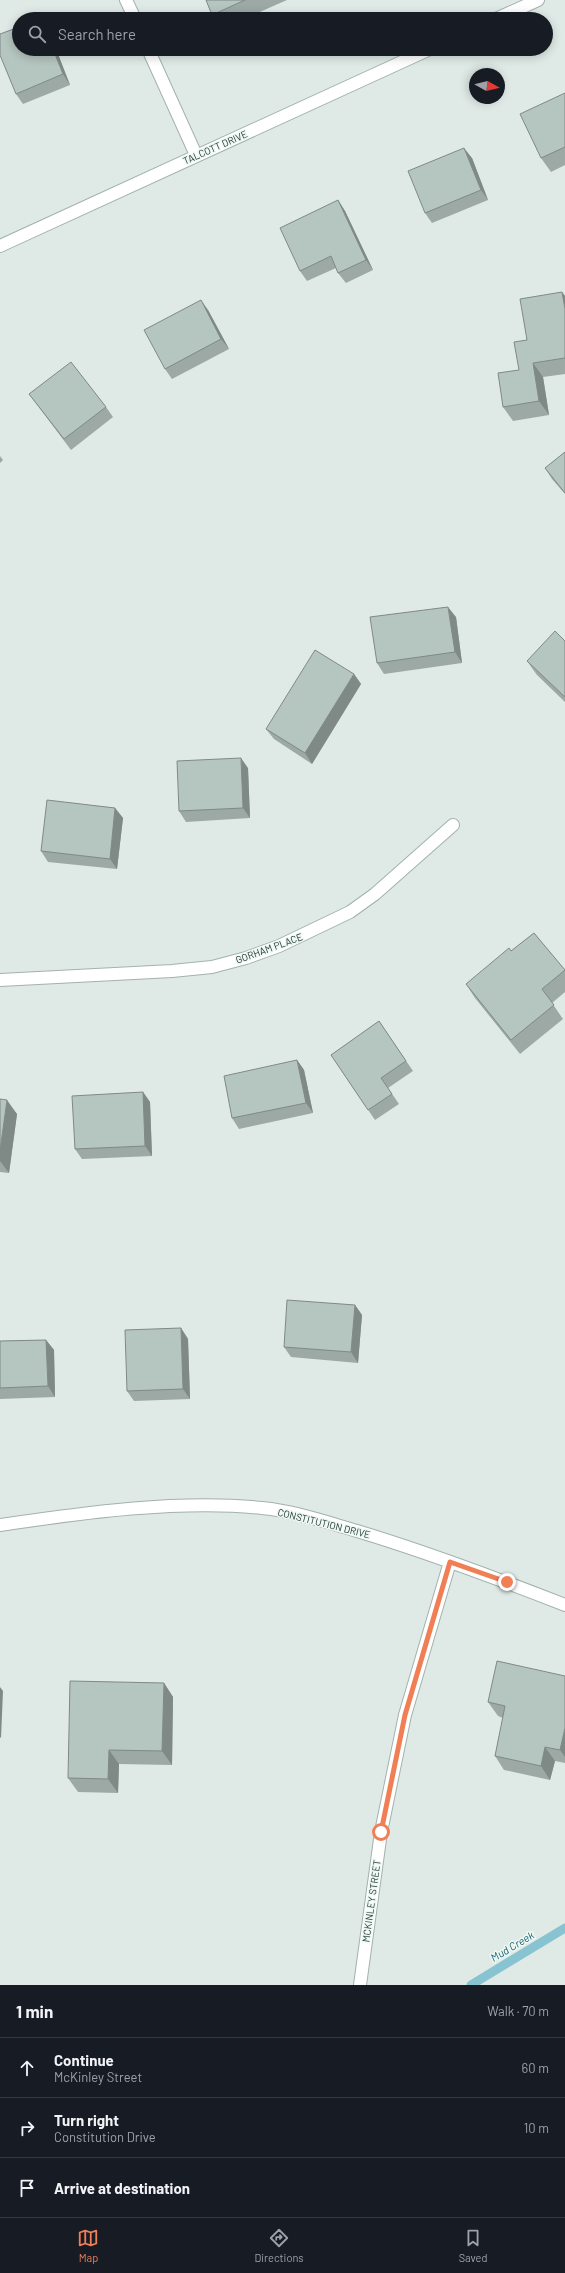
<!DOCTYPE html>
<meta charset="utf-8">
<style>
:root{--surface:#171b24;--page:#20242c;--text:#f1f3f6;--muted:#9ea1a6;--line:#363941;--accent:#f17f56}
body{margin:0;font-family:Barlow,sans-serif;background:var(--page);color:var(--text)}
.compass{position:absolute;left:469px;top:68px;width:36px;height:36px;border-radius:50%;background:var(--surface);box-shadow:0 2px 10px #0003;rotate:98deg}
.stop{position:absolute;width:12px;height:12px;margin:-9px;border:3px solid #f17f56;border-radius:50%;background:#fff}
.stop.end{background:#f17f56;border-color:#fff;box-shadow:0 1px 4px #0008}
.list{margin:0;padding:0;list-style:none}
h2{display:flex;justify-content:space-between;align-items:center;height:52px;margin:0;padding:0 16px;font-size:17px}
h2 small{font-size:13px;font-weight:400;color:var(--muted)}
.list li{display:grid;grid-template-columns:26px 1fr auto;gap:12px;align-items:center;box-sizing:border-box;height:60px;padding:0 16px;border-top:1px solid var(--line)}
.list b{display:block;font-size:15px;white-space:nowrap}
.list p{margin:0;font-size:13px;white-space:nowrap;color:var(--muted)}
.list em{font-size:13px;font-style:normal;color:var(--muted)}
.icon{flex:none;width:22px;height:22px;fill:none;stroke:currentColor;stroke-width:2;stroke-linecap:round;stroke-linejoin:round}
.map{position:relative;flex:none;width:565px;height:1985px;overflow:hidden}
.search{position:absolute;background:var(--surface);box-shadow:0 2px 10px #0003;left:12px;right:12px;top:12px;height:44px;display:flex;align-items:center;gap:10px;box-sizing:border-box;padding:0 14px;border-radius:22px;color:var(--muted);font-size:15px}
.sheet{height:232px;background:var(--surface)}
nav{display:flex;justify-content:space-around;align-items:center;box-sizing:border-box;height:56px;border-top:1px solid var(--line);background:var(--surface);font-size:11px;color:var(--muted)}
nav a{display:grid;justify-items:center;gap:2px}
nav .on{color:var(--accent)}
.map>svg:first-child{display:block}
</style>
<div class="map">
<svg width="565" height="1985" viewBox="0 0 565 1985">
<rect width="100%" height="100%" fill="#dfeae6"/>
<g fill="none" stroke-linecap="round" stroke-linejoin="round">
<path stroke="#87c3d0" stroke-width="9" d="M 471,1985 L 565,1928"/>
<g stroke="#a2b2ad" stroke-width="14">
<path id="minor" d="M 126,0 L 135,19
M 496,19 L 538,0
M 148,49 L 196,155
M 0,246 L 430,49
M 0,980 L 172,971 L 212,967 L 246,958 L 279,946 L 350,912 L 375,894 L 453,825
M 0,1525 C 81,1513 181,1499 262,1508 C 294,1511 326,1522 357,1531 C 427,1552 496,1578 565,1605
M 360,1985 L 381,1832 L 405,1715 L 450,1562"/>
</g>
<use href="#minor" stroke="#fff" stroke-width="12"/>
</g>
<path fill="#9ca9a4" d="M 206,0 L 287,0 L 244,19 L 215,19 L 212,15 Z
M 56,49 L 70,85 L 23,104 L 16,94 Z
M 565,93 L 565,165 L 551,172 L 541,158 Z
M 472,158 L 488,200 L 432,223 L 425,213 Z
M 338,200 L 345,211 L 373,270 L 346,283 L 338,273 L 336,268 L 307,281 L 300,271 Z
M 562,292 L 565,296 L 565,374 L 543,377 L 549,415 L 513,421 L 503,407 L 519,370 L 527,340 Z
M 208,310 L 229,349 L 172,379 L 165,369 Z
M 29,394 L 106,407 L 113,417 L 71,450 Z
M 565,452 L 565,494 L 552,479 L 545,468 Z
M 0,456 L 3,460 L 0,463 Z
M 456,617 L 462,663 L 384,674 L 377,663 Z
M 565,641 L 565,702 L 537,675 L 527,661 Z
M 354,674 L 361,684 L 312,764 L 274,739 L 266,729 Z
M 248,768 L 250,818 L 186,822 L 179,811 Z
M 115,808 L 123,818 L 117,869 L 48,862 L 41,851 Z
M 534,933 L 565,971 L 565,992 L 552,1003 L 563,1019 L 520,1054 L 475,998 L 466,984 L 511,951 Z
M 379,1021 L 413,1071 L 388,1088 L 399,1104 L 375,1120 L 331,1055 Z
M 297,1060 L 304,1070 L 313,1113 L 239,1129 L 232,1118 Z
M 143,1092 L 150,1102 L 152,1156 L 82,1159 L 75,1149 Z
M 0,1099 L 17,1114 L 9,1173 L 0,1172 Z
M 355,1305 L 362,1315 L 358,1363 L 291,1357 L 284,1347 Z
M 181,1328 L 188,1339 L 190,1399 L 134,1401 L 127,1391 Z
M 46,1340 L 54,1350 L 55,1397 L 0,1399 L 0,1341 Z
M 565,1676 L 565,1763 L 555,1761 L 550,1780 L 504,1770 L 495,1756 L 503,1718 L 498,1716 L 488,1702 Z
M 164,1683 L 173,1697 L 172,1765 L 119,1764 L 118,1793 L 78,1792 L 68,1778 Z"/>
<path fill="#7f8a86" d="M 53,49 L 56,49 L 70,85 L 63,74 Z
M 464,148 L 472,158 L 488,200 L 481,190 Z
M 338,200 L 345,211 L 373,270 L 366,260 Z
M 562,292 L 565,296 L 565,309 Z
M 201,300 L 208,310 L 229,349 L 221,339 Z
M 533,363 L 543,377 L 549,415 L 539,401 Z
M 448,607 L 456,617 L 462,663 L 455,652 Z
M 354,674 L 361,684 L 312,764 L 305,753 Z
M 241,758 L 248,768 L 250,818 L 243,808 Z
M 115,808 L 123,818 L 117,869 L 110,859 Z
M 297,1060 L 304,1070 L 313,1113 L 306,1103 Z
M 143,1092 L 150,1102 L 152,1156 L 145,1146 Z
M 7,1100 L 17,1114 L 9,1173 L 0,1161 L 0,1151 Z
M 355,1305 L 362,1315 L 358,1363 L 351,1352 Z
M 181,1328 L 188,1339 L 190,1399 L 183,1389 Z
M 46,1340 L 54,1350 L 55,1397 L 48,1386 Z
M 164,1683 L 173,1697 L 172,1765 L 162,1751 Z
M 0,1687 L 3,1691 L 1,1738 L 0,1737 Z
M 565,1728 L 565,1757 L 560,1750 Z
M 545,1747 L 555,1761 L 550,1780 L 541,1766 Z
M 109,1750 L 119,1764 L 118,1793 L 108,1779 Z"/>
<path fill="#b5c5bf" stroke="#7f8a86" d="M 206,0 L 245,0 L 212,15 Z
M 19,27 L 19,49 L 53,49 L 63,74 L 16,94 L 0,55 L 0,34 Z
M 565,93 L 565,147 L 541,158 L 520,114 Z
M 464,148 L 481,190 L 425,213 L 408,171 Z
M 338,200 L 366,260 L 338,273 L 331,256 L 300,271 L 280,228 Z
M 562,292 L 565,309 L 565,358 L 533,363 L 539,401 L 503,407 L 498,373 L 519,370 L 514,342 L 527,340 L 520,299 Z
M 201,300 L 221,339 L 165,369 L 144,330 Z
M 71,362 L 106,407 L 64,439 L 29,394 Z
M 565,452 L 565,493 L 545,468 Z
M 448,607 L 455,652 L 377,663 L 370,617 Z
M 555,631 L 565,641 L 565,697 L 527,661 Z
M 315,650 L 354,674 L 305,753 L 266,729 Z
M 241,758 L 243,808 L 179,811 L 177,761 Z
M 47,800 L 115,808 L 110,859 L 41,851 Z
M 534,933 L 565,970 L 542,989 L 554,1005 L 511,1040 L 466,984 L 509,948 L 511,951 Z
M 379,1021 L 406,1061 L 381,1078 L 392,1094 L 368,1110 L 331,1055 Z
M 297,1060 L 306,1103 L 232,1118 L 224,1076 Z
M 143,1092 L 145,1146 L 75,1149 L 72,1096 Z
M 0,1099 L 7,1100 L 0,1151 Z
M 287,1300 L 355,1305 L 351,1352 L 284,1347 Z
M 181,1328 L 183,1389 L 127,1391 L 125,1330 Z
M 46,1340 L 48,1386 L 0,1388 L 0,1341 Z
M 497,1661 L 565,1676 L 565,1728 L 560,1750 L 545,1747 L 541,1766 L 495,1756 L 505,1706 L 488,1702 Z
M 70,1681 L 164,1683 L 162,1751 L 109,1750 L 108,1779 L 68,1778 Z"/>
<g fill="none" stroke-linecap="round" stroke-linejoin="round">
<path stroke="#f17f56" stroke-width="5" d="M 381,1832 L 405,1715 L 450,1562 L 507,1582"/>
</g>
<g text-anchor="middle" dominant-baseline="central" stroke-width="3" stroke-linejoin="round" paint-order="stroke">
<g font-size="10" fill="#203a34" stroke="#eff7f3">
<text transform="translate(215 147) rotate(-24)">TALCOTT DRIVE</text>
<text transform="translate(269 948) rotate(-20)">GORHAM PLACE</text>
<text transform="translate(324 1523) rotate(14)">CONSTITUTION DRIVE</text>
<text transform="translate(371 1901) rotate(-82)">MCKINLEY STREET</text>
</g>
<g font-size="11" font-style="italic" fill="#1b6475" stroke="#eff7f3">
<text transform="translate(512 1946) rotate(-31)">Mud Creek</text>
</g>
</g>
</svg>
<svg class="compass" viewBox="-18 -18 36 36"><path d="M0-13l5 13h-10z" fill="#e53935"/><path d="M0 13l5-13h-10z" fill="#9ea1a6"/></svg>
<div class="stop" style="left:381px;top:1832px"></div>
<div class="stop end" style="left:507px;top:1582px"></div>
<div class="search"><svg class="icon" aria-label="search" viewBox="0 0 24 24"><circle cx="10" cy="10" r="6"/><path d="M15 15l6 6"/></svg>Search here</div>
</div>
<section class="sheet">
<h2>1 min<small>Walk · 70 m</small></h2>
<ul class="list">
<li><svg class="icon" aria-label="ahead" viewBox="0 0 24 24"><path d="M12 20V5M6 11l6-6 6 6"/></svg><div><b>Continue</b><p>McKinley Street</p></div><em>60 m</em></li>
<li><svg class="icon" aria-label="right" viewBox="0 0 24 24"><path d="M7 20v-9h11M14 6l5 5-5 5"/></svg><div><b>Turn right</b><p>Constitution Drive</p></div><em>10 m</em></li>
<li><svg class="icon" aria-label="arrive" viewBox="0 0 24 24"><path d="M6 21V4h12l-3 4 3 4H6"/></svg><div><b>Arrive at destination</b></div></li>
</ul>
</section>
<nav>
<a class="on"><svg class="icon" aria-label="map" viewBox="0 0 24 24"><path d="M3 6l6-2 6 2 6-2v14l-6 2-6-2-6 2zM9 4v14M15 6v14"/></svg>Map</a>
<a><svg class="icon" aria-label="directions" viewBox="0 0 24 24"><path d="M12 3l9 9-9 9-9-9zM9 14v-3h6M13 9l2 2-2 2"/></svg>Directions</a>
<a><svg class="icon" aria-label="saved" viewBox="0 0 24 24"><path d="M7 4h10v16l-5-4-5 4z"/></svg>Saved</a>
</nav>
